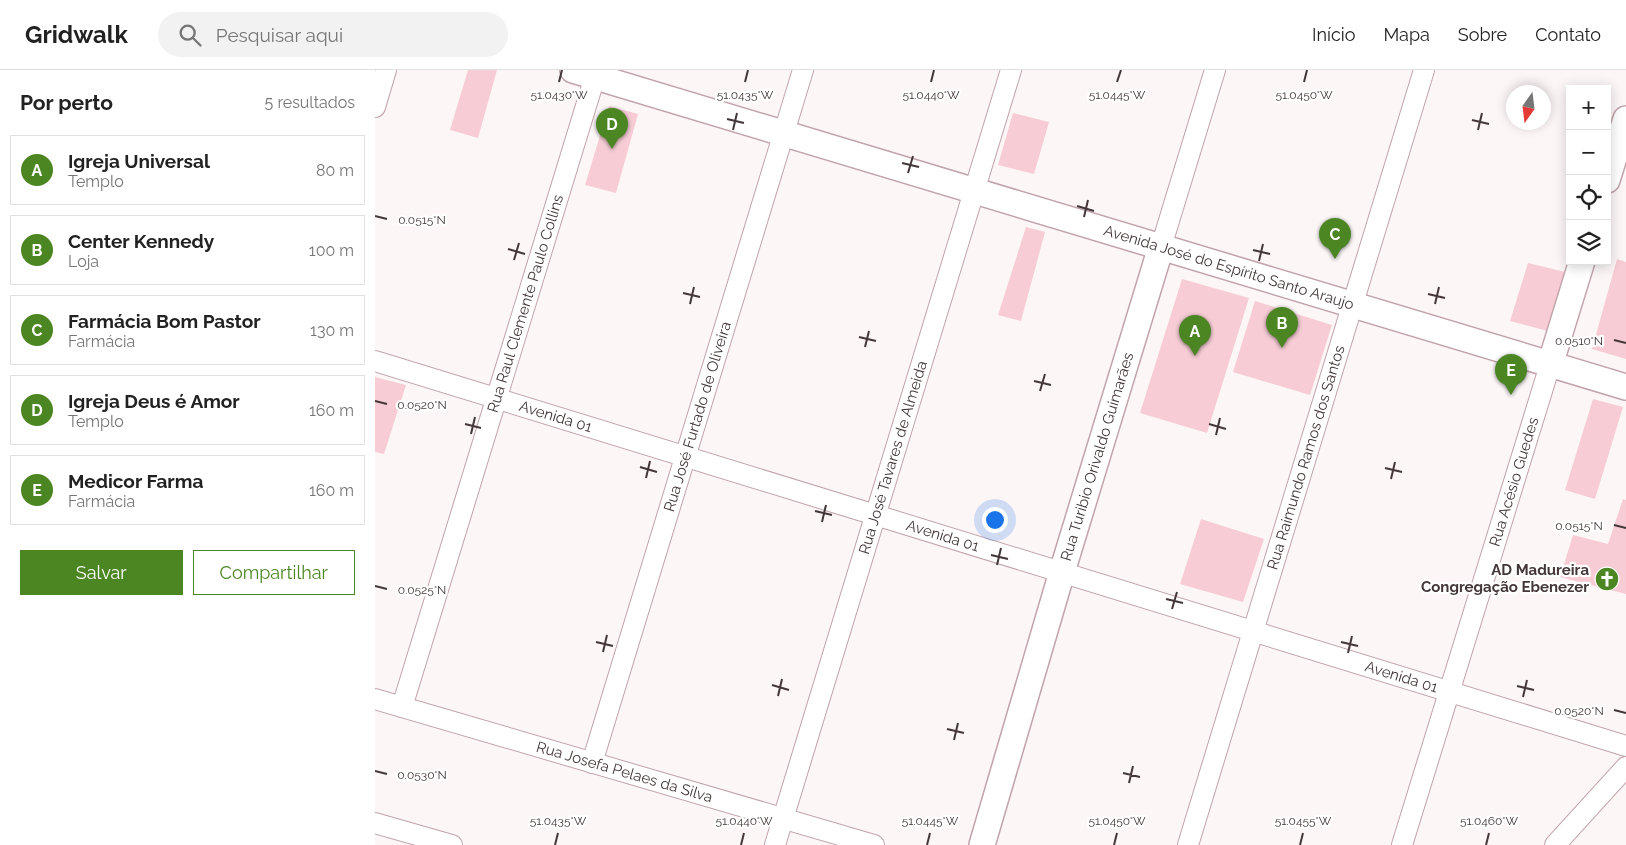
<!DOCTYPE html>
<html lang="pt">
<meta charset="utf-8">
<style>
:root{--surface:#fff;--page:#f2f2f2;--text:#222;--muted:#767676;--line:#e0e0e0;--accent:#4b8623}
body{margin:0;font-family:Raleway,sans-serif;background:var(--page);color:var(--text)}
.controls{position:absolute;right:15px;top:15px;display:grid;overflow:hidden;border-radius:0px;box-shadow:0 2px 12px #0003}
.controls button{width:45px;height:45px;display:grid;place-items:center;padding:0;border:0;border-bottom:1px solid var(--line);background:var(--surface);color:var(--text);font:25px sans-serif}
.compass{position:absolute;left:1131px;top:15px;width:45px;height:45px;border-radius:50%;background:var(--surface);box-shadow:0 2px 12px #0003;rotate:194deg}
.you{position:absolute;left:619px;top:449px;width:18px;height:18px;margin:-12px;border:4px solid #fff;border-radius:50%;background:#1a73e8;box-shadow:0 0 0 8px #1a73e833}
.badge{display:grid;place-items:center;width:32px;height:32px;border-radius:50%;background:var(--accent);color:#fff;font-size:16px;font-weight:700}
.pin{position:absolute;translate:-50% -41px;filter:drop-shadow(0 1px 2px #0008)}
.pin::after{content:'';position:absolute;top:26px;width:18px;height:15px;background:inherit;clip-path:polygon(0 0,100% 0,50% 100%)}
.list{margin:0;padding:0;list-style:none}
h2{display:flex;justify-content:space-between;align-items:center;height:65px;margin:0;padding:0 20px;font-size:21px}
h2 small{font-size:16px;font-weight:400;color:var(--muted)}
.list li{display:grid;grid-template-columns:32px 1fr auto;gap:15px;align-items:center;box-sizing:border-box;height:70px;margin:0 10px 10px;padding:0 10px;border:1px solid var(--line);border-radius:0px}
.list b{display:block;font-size:19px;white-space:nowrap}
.list p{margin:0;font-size:16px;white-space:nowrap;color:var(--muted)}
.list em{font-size:16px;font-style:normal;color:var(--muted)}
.actions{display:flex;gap:10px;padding:15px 20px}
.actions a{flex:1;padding:11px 0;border:1px solid var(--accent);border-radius:0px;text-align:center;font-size:18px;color:var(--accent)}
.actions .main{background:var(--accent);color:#fff}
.icon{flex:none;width:28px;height:28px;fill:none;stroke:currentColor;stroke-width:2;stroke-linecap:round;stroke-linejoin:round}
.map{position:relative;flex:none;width:1251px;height:775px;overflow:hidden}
header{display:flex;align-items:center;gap:30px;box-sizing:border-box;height:70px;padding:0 25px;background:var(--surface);border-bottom:1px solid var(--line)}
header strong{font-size:24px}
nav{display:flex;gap:28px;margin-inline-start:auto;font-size:18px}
.search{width:350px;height:45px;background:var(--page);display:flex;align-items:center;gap:12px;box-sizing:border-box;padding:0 18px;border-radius:28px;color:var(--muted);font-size:19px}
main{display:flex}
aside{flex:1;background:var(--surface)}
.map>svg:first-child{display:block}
</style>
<header>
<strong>Gridwalk</strong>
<div class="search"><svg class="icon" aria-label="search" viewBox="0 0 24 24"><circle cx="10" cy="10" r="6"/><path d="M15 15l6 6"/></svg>Pesquisar aqui</div>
<nav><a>Início</a><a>Mapa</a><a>Sobre</a><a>Contato</a></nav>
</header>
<main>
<aside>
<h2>Por perto<small>5 resultados</small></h2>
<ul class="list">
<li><span class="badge">A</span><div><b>Igreja Universal</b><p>Templo</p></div><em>80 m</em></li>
<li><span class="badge">B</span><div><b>Center Kennedy</b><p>Loja</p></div><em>100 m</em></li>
<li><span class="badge">C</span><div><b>Farmácia Bom Pastor</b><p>Farmácia</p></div><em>130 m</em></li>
<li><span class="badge">D</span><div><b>Igreja Deus é Amor</b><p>Templo</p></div><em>160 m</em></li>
<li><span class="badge">E</span><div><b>Medicor Farma</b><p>Farmácia</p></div><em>160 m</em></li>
</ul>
<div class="actions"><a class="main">Salvar</a><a>Compartilhar</a></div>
</aside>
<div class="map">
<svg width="1251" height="775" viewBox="0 0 1251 775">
<rect width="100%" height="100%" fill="#fcf6f7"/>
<path fill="#f7ccd5" d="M 93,0 L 122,0 L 103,68 L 75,60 Z
M 234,36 L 263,44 L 241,123 L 210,115 Z
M 638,43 L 674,52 L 659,104 L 623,95 Z
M 651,157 L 670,162 L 646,251 L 623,245 Z
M 1242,189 L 1251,192 L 1251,289 L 1217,279 Z
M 1153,193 L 1190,202 L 1173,261 L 1135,251 Z
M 807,209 L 874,228 L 832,363 L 765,343 Z
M 880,231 L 957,255 L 935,325 L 858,302 Z
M 0,307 L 31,315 L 9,384 L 0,382 Z
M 1218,329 L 1248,337 L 1220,429 L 1190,420 Z
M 1248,429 L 1251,430 L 1251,524 L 1185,507 L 1198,465 L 1233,474 Z
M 826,449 L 889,469 L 868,532 L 805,514 Z"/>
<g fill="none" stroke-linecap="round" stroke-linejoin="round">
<g stroke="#c1a4aa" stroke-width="22">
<g id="minor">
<path d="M 0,37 L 11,0"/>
<path d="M 786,177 L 840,0"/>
<path id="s1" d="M 0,291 L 1251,676"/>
<path id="s2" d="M 0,629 L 499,775"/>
<path id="s3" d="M 27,637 L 222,0"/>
<path id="s4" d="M 217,693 L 428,0"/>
<path d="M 0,753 L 77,775"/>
<path id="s5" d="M 400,775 L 636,0"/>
<path id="s6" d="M 813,775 L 1049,0"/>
<path id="s7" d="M 1027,775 L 1175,295"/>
<path d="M 1180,775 L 1251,697"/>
</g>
</g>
<g stroke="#c1a4aa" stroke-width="28">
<g id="tertiary">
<path id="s8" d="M 198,0 L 1251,317"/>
<path d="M 1232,110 L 1251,49"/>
<path d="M 1175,295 L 1207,191"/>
<path id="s9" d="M 607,775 L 687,502 L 786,177"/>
</g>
</g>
<use href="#minor" stroke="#fff" stroke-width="20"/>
<use href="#tertiary" stroke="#fff" stroke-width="25"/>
</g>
<path fill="none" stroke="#433739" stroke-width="2" d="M 184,12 L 187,0M 370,12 L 373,0M 556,12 L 559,0M 742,12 L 746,0M 929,12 L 932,0M 352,49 L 369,53M 1097,50 L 1114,54M 358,60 L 362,43M 1103,60 L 1107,43M 527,93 L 544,97M 533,103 L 538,86M 702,136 L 719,141M 0,146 L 12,149M 709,147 L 713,130M 133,179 L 150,184M 878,180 L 895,184M 139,190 L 144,173M 884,191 L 888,174M 308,223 L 325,227M 1053,224 L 1070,228M 315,234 L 319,217M 1060,234 L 1064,217M 484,267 L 501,271M 1239,270 L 1251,273M 490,277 L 494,261M 659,311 L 676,315M 665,321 L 670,304M 0,331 L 12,334M 90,354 L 106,358M 834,354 L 851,359M 96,364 L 100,347M 841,365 L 845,348M 265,397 L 282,402M 1010,398 L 1027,402M 271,408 L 275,391M 1016,409 L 1020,392M 440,441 L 457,445M 447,452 L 451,435M 1239,455 L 1251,458M 616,485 L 633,489M 622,495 L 626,478M 0,516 L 12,519M 791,529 L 808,533M 797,539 L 802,522M 221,572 L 238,576M 966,572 L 983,576M 228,582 L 232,565M 973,583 L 977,566M 397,615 L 414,620M 1142,616 L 1159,620M 403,626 L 407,609M 1148,627 L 1152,610M 1239,640 L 1251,643M 572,659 L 589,663M 579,670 L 583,653M 0,701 L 12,704M 748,703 L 765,707M 754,713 L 758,696M 180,775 L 183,763M 366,775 L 369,763M 552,775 L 555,763M 739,775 L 742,763M 925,775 L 928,763M 1111,775 L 1114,763"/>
<defs>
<g id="church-disc" transform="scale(1.25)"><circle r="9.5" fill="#4b8623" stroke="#fff"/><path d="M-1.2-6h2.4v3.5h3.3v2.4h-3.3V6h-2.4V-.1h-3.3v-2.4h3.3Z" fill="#fff"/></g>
</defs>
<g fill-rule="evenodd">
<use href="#church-disc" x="1232" y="509"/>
</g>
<g text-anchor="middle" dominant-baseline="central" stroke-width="4.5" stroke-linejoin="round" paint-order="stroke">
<g font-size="15" fill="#433739" stroke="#fff">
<text stroke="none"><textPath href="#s8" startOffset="685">Avenida José do Espírito Santo Araujo</textPath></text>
<text stroke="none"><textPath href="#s3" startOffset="422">Rua Raul Clemente Paulo Collins</textPath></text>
<text stroke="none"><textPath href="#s1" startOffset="189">Avenida 01</textPath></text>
<text stroke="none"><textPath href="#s4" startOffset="362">Rua José Furtado de Oliveira</textPath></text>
<text stroke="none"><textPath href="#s9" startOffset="405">Rua Turibio Orivaldo Guimarães</textPath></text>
<text stroke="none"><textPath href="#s5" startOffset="405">Rua José Tavares de Almeida</textPath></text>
<text stroke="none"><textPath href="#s6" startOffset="405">Rua Raimundo Ramos dos Santos</textPath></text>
<text stroke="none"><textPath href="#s7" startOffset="380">Rua Acésio Guedes</textPath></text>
<text stroke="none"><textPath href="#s1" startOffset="594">Avenida 01</textPath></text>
<text stroke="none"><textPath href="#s1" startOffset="1074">Avenida 01</textPath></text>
<text stroke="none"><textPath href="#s2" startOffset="260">Rua Josefa Pelaes da Silva</textPath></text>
</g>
<g font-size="15" font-weight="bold" fill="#433739" stroke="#fff" text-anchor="end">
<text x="1214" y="500">AD Madureira<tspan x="1214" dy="17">Congregação Ebenezer</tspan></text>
</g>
</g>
<g font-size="12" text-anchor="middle" fill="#433739" stroke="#fff" stroke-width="4.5" stroke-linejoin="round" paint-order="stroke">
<text x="184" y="29">51.0430°W</text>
<text x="370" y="29">51.0435°W</text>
<text x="556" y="29">51.0440°W</text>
<text x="742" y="29">51.0445°W</text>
<text x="929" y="29">51.0450°W</text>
<text x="47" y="154">0.0515°N</text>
<text x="1204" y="275">0.0510°N</text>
<text x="47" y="339">0.0520°N</text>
<text x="1204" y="460">0.0515°N</text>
<text x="47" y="524">0.0525°N</text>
<text x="1204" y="645">0.0520°N</text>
<text x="47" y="709">0.0530°N</text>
<text x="183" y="755">51.0435°W</text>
<text x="369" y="755">51.0440°W</text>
<text x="555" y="755">51.0445°W</text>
<text x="742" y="755">51.0450°W</text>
<text x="928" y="755">51.0455°W</text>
<text x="1114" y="755">51.0460°W</text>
</g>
</svg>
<div class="controls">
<button>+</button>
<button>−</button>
<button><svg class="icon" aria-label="locate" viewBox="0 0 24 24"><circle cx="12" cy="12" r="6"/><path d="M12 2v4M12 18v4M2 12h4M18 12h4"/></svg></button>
<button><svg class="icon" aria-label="layers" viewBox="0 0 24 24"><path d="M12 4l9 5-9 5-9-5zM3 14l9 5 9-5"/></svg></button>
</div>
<svg class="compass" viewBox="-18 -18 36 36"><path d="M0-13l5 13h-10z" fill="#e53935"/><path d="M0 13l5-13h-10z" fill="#767676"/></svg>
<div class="you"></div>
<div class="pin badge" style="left:820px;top:286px">A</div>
<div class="pin badge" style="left:907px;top:278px">B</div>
<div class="pin badge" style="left:960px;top:189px">C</div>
<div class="pin badge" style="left:237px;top:79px">D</div>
<div class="pin badge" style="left:1136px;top:325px">E</div>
</div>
</main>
